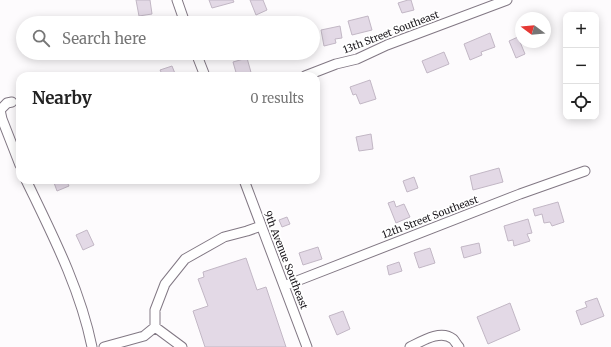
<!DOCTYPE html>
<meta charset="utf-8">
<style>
:root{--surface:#fff;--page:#f6f6f6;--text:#222;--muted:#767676;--line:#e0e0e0}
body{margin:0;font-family:Merriweather,serif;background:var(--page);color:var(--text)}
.controls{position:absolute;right:12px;top:12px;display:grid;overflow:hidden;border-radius:8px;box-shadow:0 2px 10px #0003}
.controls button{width:36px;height:36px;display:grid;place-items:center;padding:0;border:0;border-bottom:1px solid var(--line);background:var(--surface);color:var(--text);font:20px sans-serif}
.compass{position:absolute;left:515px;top:12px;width:36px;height:36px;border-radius:50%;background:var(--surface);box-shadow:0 2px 10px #0003;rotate:286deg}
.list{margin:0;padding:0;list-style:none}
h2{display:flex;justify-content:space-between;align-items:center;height:52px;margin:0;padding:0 16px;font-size:17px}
h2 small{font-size:13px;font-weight:400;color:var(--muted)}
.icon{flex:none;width:22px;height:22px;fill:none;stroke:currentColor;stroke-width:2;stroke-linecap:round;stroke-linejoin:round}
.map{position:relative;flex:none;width:611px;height:347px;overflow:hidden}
.search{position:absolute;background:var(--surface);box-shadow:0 2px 10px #0003;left:16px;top:16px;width:304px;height:44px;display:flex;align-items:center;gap:10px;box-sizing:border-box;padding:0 14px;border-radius:22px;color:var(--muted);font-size:15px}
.panel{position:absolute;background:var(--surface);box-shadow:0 2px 10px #0003;left:16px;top:72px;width:304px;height:112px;border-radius:12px}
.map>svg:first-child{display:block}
</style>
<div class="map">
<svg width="611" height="347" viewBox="0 0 611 347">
<rect width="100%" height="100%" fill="#fdfbfd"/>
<path fill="#e3d9e6" stroke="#c2b7c5" d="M 136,0 L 150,0 L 152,14 L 139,16 Z
M 209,0 L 233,0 L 234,2 L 212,8 Z
M 250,0 L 263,0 L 267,10 L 256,15 Z
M 408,0 L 411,0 L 414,10 L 402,13 L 398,3 Z
M 368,16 L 372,30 L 352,35 L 348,21 Z
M 340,26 L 342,38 L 335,39 L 336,43 L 324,46 L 321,30 Z
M 490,33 L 495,47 L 481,52 L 482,55 L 470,60 L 464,44 Z
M 518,37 L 525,54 L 516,58 L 509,41 Z
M 444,52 L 449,64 L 427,73 L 422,61 Z
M 228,53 L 241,53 L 242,54 L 230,57 Z
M 247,58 L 252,76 L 237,76 L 233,62 Z
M 172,66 L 176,76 L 163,76 L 160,70 Z
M 370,80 L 376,99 L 360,104 L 356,94 L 353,95 L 350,87 Z
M 371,134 L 373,149 L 359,151 L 356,137 Z
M 499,168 L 503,182 L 473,190 L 470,176 Z
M 414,177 L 418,188 L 407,192 L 403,181 Z
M 53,180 L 66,180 L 69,186 L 57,191 Z
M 394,201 L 396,207 L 404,204 L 410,217 L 396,223 L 388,203 Z
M 558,202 L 564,222 L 552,226 L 550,222 L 544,223 L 542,214 L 535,216 L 533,209 Z
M 287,217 L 290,224 L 282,227 L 279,220 Z
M 528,219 L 532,233 L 527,234 L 530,241 L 514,246 L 513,240 L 508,241 L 504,226 Z
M 87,230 L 94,245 L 83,250 L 76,235 Z
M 479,243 L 481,253 L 464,258 L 461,247 Z
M 318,247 L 322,259 L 303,265 L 299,253 Z
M 430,248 L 435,263 L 419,268 L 414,253 Z
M 246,258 L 257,290 L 266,287 L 286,347 L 205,347 L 193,311 L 208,306 L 198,279 L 204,277 L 203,272 Z
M 399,262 L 402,271 L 389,275 L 387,266 Z
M 597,298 L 604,316 L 581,325 L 576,311 L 587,307 L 585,302 Z
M 510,303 L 520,330 L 488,344 L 477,317 Z
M 343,311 L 350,329 L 337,335 L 329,316 Z"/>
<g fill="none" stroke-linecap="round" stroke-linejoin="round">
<g stroke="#827884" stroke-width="11">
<path id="minor" d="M 177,0 L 185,23
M 196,53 L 205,76
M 305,76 L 336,64 L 357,59 L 387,45 L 507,0
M 12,102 L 7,103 L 0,110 L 2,119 L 20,165
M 26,180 C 52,234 80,288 92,347
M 244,180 L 307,347
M 284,286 L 520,194 L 585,171
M 155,327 L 182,347
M 104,347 L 144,336 L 155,327 L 155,310 L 165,284 L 185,259 L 224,237 L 247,231 L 261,226
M 410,347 C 422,341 441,329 453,339 C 455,341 457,345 459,347"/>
</g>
<use href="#minor" stroke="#fff" stroke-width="9"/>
</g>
<g text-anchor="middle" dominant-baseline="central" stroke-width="3.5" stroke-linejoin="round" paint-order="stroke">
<g font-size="10" fill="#19151a" stroke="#fff">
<text transform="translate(391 32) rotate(-21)">13th Street Southeast</text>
<text transform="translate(430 217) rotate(-21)">12th Street Southeast</text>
<text transform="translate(286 260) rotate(69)">9th Avenue Southeast</text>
</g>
</g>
</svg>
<div class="controls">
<button>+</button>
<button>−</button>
<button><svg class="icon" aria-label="locate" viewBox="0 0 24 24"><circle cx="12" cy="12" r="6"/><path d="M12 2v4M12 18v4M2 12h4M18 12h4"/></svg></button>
</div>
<svg class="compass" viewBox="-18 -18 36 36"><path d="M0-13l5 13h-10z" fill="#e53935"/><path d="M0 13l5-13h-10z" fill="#767676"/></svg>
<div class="search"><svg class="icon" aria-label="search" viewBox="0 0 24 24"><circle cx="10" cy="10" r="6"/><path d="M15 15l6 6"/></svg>Search here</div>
<section class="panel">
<h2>Nearby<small>0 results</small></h2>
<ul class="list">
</ul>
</section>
</div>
